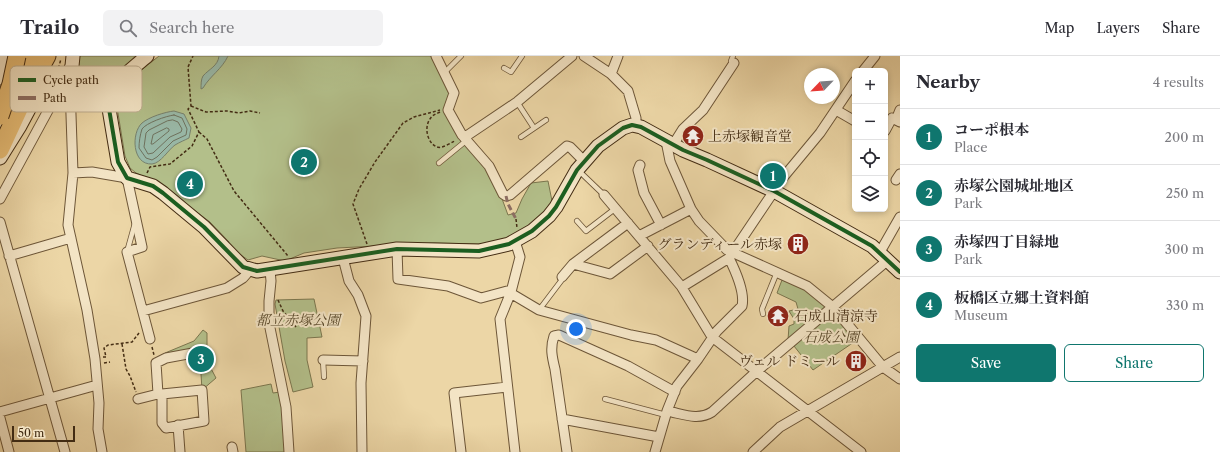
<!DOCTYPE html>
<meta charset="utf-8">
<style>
:root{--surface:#fff;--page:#f2f2f3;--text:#2b2b33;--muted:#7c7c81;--line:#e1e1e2;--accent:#0f766e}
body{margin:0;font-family:"Libre Caslon Text","Noto Serif JP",serif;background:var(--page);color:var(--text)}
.controls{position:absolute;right:12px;top:12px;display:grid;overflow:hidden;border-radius:6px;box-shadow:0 2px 6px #0003}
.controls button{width:36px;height:36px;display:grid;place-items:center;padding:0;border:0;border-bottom:1px solid var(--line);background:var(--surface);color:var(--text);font:20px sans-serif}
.compass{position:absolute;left:804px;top:12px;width:36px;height:36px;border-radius:50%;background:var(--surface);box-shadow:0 2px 6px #0003;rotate:245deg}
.scale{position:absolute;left:12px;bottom:10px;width:63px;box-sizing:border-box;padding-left:4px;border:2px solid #432c13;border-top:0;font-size:11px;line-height:14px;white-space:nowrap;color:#432c13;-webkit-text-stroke:3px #f3e4c5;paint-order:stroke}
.you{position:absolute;left:576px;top:273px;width:14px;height:14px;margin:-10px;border:3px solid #fff;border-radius:50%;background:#1a73e8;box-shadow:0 0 0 6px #1a73e833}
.badge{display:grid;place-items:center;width:26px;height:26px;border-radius:50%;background:var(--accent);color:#fff;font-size:13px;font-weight:700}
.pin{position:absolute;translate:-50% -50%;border:2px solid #fff;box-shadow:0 1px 4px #0006}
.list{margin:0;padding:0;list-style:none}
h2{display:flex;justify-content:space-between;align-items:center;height:52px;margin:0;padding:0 16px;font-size:17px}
h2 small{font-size:13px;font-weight:400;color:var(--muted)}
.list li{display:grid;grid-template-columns:26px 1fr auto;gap:12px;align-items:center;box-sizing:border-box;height:56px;padding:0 16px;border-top:1px solid var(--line)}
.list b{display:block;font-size:15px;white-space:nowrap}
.list p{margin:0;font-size:13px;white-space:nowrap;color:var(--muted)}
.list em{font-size:13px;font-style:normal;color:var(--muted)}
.actions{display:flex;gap:8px;padding:12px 16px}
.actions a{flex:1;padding:9px 0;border:1px solid var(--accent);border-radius:6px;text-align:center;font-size:14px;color:var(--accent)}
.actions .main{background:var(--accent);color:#fff}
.icon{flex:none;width:22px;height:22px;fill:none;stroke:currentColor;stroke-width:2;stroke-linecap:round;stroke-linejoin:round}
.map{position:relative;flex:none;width:900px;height:396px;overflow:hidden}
header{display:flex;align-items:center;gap:24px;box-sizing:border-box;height:56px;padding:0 20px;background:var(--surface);border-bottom:1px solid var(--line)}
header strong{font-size:19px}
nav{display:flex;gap:22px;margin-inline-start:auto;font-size:14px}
.search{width:280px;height:36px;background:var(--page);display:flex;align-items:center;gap:10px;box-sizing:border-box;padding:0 14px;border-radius:6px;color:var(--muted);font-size:15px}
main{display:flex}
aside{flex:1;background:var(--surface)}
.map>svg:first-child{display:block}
</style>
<header>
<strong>Trailo</strong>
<div class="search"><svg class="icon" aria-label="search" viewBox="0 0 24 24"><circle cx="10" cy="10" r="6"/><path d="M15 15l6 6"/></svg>Search here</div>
<nav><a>Map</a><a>Layers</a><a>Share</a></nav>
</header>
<main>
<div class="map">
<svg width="900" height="396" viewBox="0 0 900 396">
<rect width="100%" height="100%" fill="#ecd6a6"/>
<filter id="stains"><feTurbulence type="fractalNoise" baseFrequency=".005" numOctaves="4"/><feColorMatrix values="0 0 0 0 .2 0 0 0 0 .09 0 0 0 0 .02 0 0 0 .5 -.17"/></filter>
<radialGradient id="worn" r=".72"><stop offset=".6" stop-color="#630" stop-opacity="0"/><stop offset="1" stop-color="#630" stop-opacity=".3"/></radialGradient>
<path fill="#b3bf8a" stroke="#7b764e" d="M 73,0 L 141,0 L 104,27 L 85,26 L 73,19 Z
M 159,0 L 431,0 L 451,36 L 447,45 C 468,81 495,119 508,159 L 516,157 L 522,143 L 531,127 L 548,125 L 552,145 L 532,170 L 515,180 L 483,188 L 434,187 L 337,192 L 304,197 L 285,205 L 262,200 L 248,204 L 227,189 L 229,186 L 210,166 L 158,127 L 136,117 L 130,112 L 125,100 L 115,39 L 116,34 Z
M 782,224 L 805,232 L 826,250 L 826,253 L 788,284 L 789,270 L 794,268 L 794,263 L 789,255 L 798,253 L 796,246 L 777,237 Z
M 314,243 L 322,281 L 307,282 L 307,304 L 313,331 L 293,336 L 285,305 L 275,248 L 276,244 Z
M 831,258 L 834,258 L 857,284 L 813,314 L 794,290 L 826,261 Z
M 203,274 L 207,277 L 207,305 L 216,322 L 202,334 L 201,318 L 193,297 L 166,302 L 165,297 L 194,285 Z
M 271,328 L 273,337 L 280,336 L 287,396 L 246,396 L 241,334 Z"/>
<path fill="#99b9a8" stroke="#77816c" d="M 219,0 L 228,0 C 222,13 210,20 203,32 L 201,33 C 201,29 201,23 203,20 C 209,13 218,10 219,0 Z
M 174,55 L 184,58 L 191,72 L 189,82 C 185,84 180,86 175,89 C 168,94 161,107 152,108 C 132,109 131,77 142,67 C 149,61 165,56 174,55 Z"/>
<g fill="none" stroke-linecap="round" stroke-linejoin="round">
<path stroke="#6e725e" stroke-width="1" d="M 174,59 L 182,62 L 187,73 L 186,79 L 173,85 L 157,101 L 152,104 L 146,102 L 139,92 C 139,86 140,79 142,73 C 146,67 166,60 174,59 Z
M 173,64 L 178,66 L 182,73 L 181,76 L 170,81 L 153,97 L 148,98 L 144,91 L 146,77 L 149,74 L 167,65 Z
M 167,72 L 169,73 L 169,75 L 153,88 L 151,88 L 153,79 Z"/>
<g stroke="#6d5638" stroke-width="6">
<path id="lane" d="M 733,0 L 731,5 L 734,7
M 504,12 L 511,16 L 522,0
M 445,16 L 461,0
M 517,46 L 534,72
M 521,81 L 546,64
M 439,107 L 467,84
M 579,115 L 604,139
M 577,165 L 586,175 L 616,152
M 127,196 L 135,167
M 539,254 L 561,225
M 763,258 L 762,253 L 777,216
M 323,304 L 324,321
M 605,343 L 666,359"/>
</g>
<g stroke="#6d5638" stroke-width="11">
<path id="street" d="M 436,0 L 454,37 L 448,54 L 462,79 L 489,110 L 503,138 L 506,140 L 510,139 L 567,90 L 570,91 L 584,105
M 584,0 L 611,18 L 628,35 L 636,62 L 636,69
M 863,15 L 875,0
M 611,18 L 618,0
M 70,30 L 73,117 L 68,169 L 87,254 L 95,303 L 99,347 L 98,373 L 102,396
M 836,54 L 855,65
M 896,64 L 900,54
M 885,75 L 892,62 L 900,66
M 465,81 L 517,46 L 572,0
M 666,85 L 670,105 L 691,153 L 699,165 L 727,194 L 807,230 L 834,252 L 883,311 L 900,323
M 673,89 L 683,73 L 703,54 L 734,7
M 640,109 L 638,114 L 644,137 L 661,169
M 73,117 L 92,116 L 127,122 L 142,191 L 127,196 L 150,283
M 896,124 L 900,118
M 604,139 L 681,230 L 712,281 L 861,396
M 0,143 L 57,38 L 64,28
M 0,166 L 65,396
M 639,180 L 691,153
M 397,193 L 398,223 L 448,230 L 481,242 L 507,235 L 539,254 L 631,279 L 656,284 L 698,303
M 880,196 L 900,161
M 9,200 L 71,182
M 343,202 L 349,225 L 358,239 L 366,260 L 361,327 L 362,396
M 573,208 L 610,218 L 648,190
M 270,214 L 271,225 L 269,245 L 269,267 L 286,351 L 289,396
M 562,221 L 573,208 L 628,167
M 682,231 L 729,202
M 143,255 L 227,232 L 243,222 L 250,214
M 323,304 L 363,305
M 162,338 L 162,367 L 166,372 L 204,365 L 202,334 L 162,338 L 158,338 L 156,307 L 166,302 L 193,297
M 138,343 L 158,338
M 667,355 C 683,358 698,365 712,356 L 757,315 L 888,204
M 0,356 L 97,329
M 0,362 L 9,396
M 562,363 L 659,381
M 178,369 L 180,396
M 232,391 L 233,396
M 461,396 L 454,337 L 507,331
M 515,396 L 500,263 L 511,236 L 520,201 L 515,185
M 567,396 L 555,313 C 552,301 550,292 554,280 L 559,279 L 628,310 L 675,336
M 655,396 L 667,355 L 677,330 L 698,303 L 717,275 L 742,250 C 745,237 735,214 729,202 L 770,141 L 776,130 L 820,77 L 855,25
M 753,396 L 780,371 L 900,301"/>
</g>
<g stroke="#432c13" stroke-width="15">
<path id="secondary" d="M 73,0 L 72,10 L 64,28 C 73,32 94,38 103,34 C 113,31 138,7 147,0
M 0,22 L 6,0
M 104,34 L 107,41 L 118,106 L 127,122 L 153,130 L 163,137 L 204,171 L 243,211 L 257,215 L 397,193 L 479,195 L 509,188 L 532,175 L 549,160 L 556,151 L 577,114 L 598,90 L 623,72 L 632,69 L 641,71 L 683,94 L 707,104 L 774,135 L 872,190 L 900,216
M 0,102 L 20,70 L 35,42"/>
</g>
<g stroke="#432c13" stroke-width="19">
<path id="highway" d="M 11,32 L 31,0
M 0,94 L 25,40 L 47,0"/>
</g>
<path stroke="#432c13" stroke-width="1.5" stroke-dasharray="3 2" stroke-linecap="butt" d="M 57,17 L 61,3
M 191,50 L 206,56 L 227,55 L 239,57 L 250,55 L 260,57
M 440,56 C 436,58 432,59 430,63 C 424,71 427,87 437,91 C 442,93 450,87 455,85
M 199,76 L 207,83 L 234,135 L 288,200
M 147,117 L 150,111 L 170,108 L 192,90 L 199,76 L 188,53 L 191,50 L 188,11 L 193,0
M 516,163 L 517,172
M 367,188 L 353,148 L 359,133 L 375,106 L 403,67 L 414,61 L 440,54
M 278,244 L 283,255 L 296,271
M 122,288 L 126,313 L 130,320 L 136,336
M 152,291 L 154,299
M 103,301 L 106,301 L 104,292 L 108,289 L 132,286 L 139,277
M 104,307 L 110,306"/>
<use href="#lane" stroke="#f3e4c5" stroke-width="4.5"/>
<use href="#street" stroke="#f3e4c5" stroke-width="9"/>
<use href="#secondary" stroke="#f3e4c5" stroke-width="13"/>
<use href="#highway" stroke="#e6bb73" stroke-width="17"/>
<g stroke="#432c13" stroke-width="19" stroke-linecap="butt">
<path id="highway-bridge" d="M 0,60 L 11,28 L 17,0"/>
</g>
<use href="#highway-bridge" stroke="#e6bb73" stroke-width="17"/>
<path stroke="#8d6e63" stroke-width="3" stroke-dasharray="6 3" stroke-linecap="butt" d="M 506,140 L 508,148 L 516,163"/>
<g stroke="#f3e4c5" stroke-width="6">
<path id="cycleway" d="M 104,34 L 107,41 L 118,106 L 127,122 L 153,130 L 163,137 L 204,171 L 243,211 L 257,215 L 397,193 L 479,195 L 509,188 L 532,175 L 549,160 L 556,151 L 577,114 L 598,90 L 623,72 L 632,69 L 641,71 L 683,94 L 707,104 L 774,135 L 872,190 L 900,216"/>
</g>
<use href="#cycleway" stroke="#1b5e20" stroke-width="4"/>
</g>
<defs>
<g id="temple-disc" transform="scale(1.15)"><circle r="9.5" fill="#8f2418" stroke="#f3e4c5"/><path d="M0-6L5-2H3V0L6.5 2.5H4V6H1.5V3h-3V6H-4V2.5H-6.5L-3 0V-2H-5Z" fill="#fff"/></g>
<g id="building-disc" transform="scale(1.15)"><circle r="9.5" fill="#8f2418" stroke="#f3e4c5"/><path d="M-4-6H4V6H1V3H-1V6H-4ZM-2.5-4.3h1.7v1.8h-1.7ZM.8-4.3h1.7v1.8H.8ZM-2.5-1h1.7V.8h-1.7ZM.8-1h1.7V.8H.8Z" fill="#fff"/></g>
</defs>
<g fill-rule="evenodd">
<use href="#temple-disc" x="693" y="80"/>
<use href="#building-disc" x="798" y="188"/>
<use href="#temple-disc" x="778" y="260"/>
<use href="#building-disc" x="856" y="305"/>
</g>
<g text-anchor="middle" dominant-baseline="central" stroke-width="4" stroke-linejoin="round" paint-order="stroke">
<g font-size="14" fill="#432c13" stroke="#f3e4c5" text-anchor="start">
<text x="708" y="80">上赤塚観音堂</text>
<text x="782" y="188" text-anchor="end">グランディール赤塚</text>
<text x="794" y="260">石成山清涼寺</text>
<text x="840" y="305" text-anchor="end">ヴェル ドミール</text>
</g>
<g font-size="14" font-style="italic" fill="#59492b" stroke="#f3e4c5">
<text x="298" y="264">都立赤塚公園</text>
<text x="831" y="281">石成公園</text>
</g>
</g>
<rect x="10" y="10" width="132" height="46" rx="6" fill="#f3e4c5" stroke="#bead90" stroke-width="1"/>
<rect x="18" y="22" width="18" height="4" fill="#1b5e20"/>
<rect x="18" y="40" width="18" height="4" fill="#8d6e63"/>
<g font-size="11" fill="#432c13">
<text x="43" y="28">Cycle path</text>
<text x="43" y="46">Path</text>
</g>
<rect width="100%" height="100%" filter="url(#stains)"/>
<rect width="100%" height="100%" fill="url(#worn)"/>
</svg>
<div class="controls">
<button>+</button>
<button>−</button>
<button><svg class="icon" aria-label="locate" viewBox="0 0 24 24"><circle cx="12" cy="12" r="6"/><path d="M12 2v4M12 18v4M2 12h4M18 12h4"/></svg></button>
<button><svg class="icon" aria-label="layers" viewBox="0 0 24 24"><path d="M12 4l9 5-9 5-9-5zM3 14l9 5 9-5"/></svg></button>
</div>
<svg class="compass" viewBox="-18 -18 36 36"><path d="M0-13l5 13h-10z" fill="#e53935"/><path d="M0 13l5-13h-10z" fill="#7c7c81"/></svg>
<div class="scale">50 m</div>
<div class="you"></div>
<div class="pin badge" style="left:773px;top:120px">1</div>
<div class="pin badge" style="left:304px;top:106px">2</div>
<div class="pin badge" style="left:201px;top:303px">3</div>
<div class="pin badge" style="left:190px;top:128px">4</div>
</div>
<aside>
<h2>Nearby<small>4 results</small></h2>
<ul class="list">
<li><span class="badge">1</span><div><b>コーポ根本</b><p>Place</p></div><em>200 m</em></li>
<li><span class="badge">2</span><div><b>赤塚公園城址地区</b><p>Park</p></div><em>250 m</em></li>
<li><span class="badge">3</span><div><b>赤塚四丁目緑地</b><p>Park</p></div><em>300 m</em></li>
<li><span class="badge">4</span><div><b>板橋区立郷土資料館</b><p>Museum</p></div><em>330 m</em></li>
</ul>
<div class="actions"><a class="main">Save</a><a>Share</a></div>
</aside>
</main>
